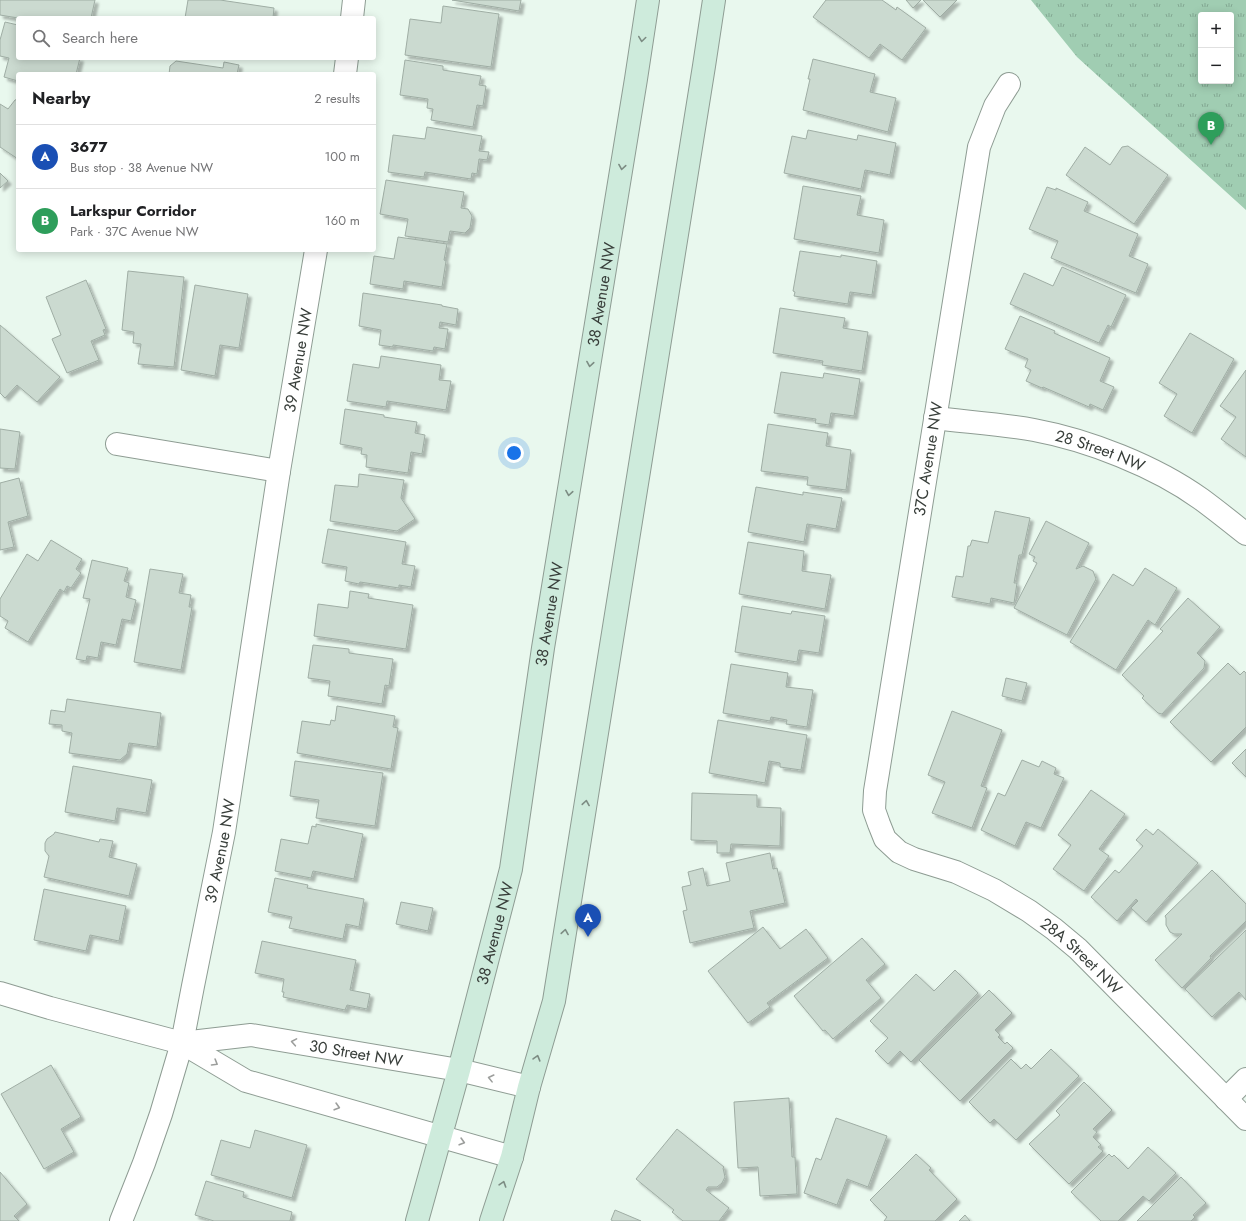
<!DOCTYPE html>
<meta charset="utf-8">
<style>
:root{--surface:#fff;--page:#f2f2f2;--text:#202124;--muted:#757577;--line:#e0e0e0;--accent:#db2777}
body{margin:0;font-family:Jost,sans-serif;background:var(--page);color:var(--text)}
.controls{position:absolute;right:12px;top:12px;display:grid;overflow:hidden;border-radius:4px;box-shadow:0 2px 10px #0003}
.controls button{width:36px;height:36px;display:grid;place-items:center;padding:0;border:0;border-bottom:1px solid var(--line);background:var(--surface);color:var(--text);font:20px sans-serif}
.you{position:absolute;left:514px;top:453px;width:14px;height:14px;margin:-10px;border:3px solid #fff;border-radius:50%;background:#1a73e8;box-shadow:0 0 0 6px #1a73e833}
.badge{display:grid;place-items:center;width:26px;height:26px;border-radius:50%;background:var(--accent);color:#fff;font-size:13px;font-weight:700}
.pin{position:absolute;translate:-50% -33px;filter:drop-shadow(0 1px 2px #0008)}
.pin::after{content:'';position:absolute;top:21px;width:14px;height:12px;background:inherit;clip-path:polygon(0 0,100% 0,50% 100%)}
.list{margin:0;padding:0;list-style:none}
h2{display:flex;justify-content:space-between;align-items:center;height:52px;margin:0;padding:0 16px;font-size:17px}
h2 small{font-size:13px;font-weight:400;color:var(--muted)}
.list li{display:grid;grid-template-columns:26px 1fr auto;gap:12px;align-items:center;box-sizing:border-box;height:64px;padding:0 16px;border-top:1px solid var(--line)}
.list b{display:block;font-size:15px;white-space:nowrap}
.list p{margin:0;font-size:13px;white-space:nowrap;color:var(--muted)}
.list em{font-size:13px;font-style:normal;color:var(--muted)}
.icon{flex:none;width:22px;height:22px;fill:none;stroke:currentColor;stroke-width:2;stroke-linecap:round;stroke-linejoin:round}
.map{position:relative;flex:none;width:1246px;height:1221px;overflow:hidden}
.search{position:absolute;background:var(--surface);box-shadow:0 2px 10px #0003;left:16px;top:16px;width:360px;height:44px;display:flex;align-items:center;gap:10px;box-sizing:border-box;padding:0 14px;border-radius:4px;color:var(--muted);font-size:15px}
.panel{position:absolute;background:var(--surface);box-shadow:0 2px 10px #0003;left:16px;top:72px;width:360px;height:180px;border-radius:4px}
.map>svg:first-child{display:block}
</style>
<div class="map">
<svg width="1246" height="1221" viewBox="0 0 1246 1221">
<defs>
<pattern id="park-tufts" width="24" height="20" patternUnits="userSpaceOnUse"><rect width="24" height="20" fill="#a0cdb2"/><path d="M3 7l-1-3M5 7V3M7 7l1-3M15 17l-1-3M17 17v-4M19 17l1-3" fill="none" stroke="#83a892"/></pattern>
<filter id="shadow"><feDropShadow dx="3.5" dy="3.5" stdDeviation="1" flood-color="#0004"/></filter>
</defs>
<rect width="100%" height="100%" fill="#e9f8ee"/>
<path fill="url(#park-tufts)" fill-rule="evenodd" d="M 1031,0 L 1246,0 L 1246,210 L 1077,57 ZM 1201,15 L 1231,15 L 1231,81 L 1201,81 Z"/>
<path fill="#cbdad0" stroke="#9fada4" filter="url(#shadow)" d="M 0,0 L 95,0 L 91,18 L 18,18 L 0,15 Z
M 188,0 L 220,0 L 274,8 L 273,18 L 185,18 Z
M 452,0 L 521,0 L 519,11 Z
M 826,0 L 882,0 L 896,10 L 897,7 L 926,28 L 902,60 L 880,44 L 869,58 L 813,17 Z
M 906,0 L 921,0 L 913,8 Z
M 923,0 L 957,0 L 940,17 Z
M 443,6 L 499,14 L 491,67 L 405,55 L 410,19 L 441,23 Z
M 5,22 L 18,25 L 18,58 L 80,58 L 76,74 L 18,74 L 18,81 L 4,77 L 9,58 L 0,56 L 0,40 Z
M 813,59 L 875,74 L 870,92 L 896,98 L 888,132 L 803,110 L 810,79 L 808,79 Z
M 405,60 L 443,66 L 443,70 L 481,76 L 479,85 L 486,86 L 483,106 L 477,105 L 473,127 L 431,120 L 433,109 L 427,108 L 428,99 L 400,95 Z
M 176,61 L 223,68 L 224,62 L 239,65 L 237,74 L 169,74 L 170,66 Z
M 18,99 L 18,159 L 0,147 L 0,104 L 8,109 L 15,100 Z
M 427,127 L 482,136 L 479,151 L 489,152 L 487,160 L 479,159 L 477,174 L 472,173 L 471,179 L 425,172 L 424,177 L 388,172 L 393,135 L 425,139 Z
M 808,130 L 857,140 L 858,135 L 896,143 L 890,175 L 865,170 L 861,189 L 784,173 L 792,136 L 806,139 Z
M 1128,146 L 1168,175 L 1134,224 L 1066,175 L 1085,147 L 1110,165 L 1122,147 Z
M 0,173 L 8,181 L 0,188 Z
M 386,180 L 464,192 L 461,208 L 468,209 L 472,216 L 470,228 L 465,233 L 450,231 L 448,242 L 405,236 L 408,219 L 380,214 Z
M 803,186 L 861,196 L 857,215 L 884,220 L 879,253 L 794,239 Z
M 1047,187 L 1056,190 L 1056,188 L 1088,202 L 1084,211 L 1138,234 L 1129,256 L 1148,264 L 1136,293 L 1051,258 L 1058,241 L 1029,229 Z
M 398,237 L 447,244 L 444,260 L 446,261 L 442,287 L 404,281 L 403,289 L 370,284 L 374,256 L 394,259 Z
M 800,251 L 841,257 L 841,255 L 877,261 L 872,295 L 850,292 L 848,304 L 794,296 L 795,292 L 793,291 Z
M 1062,267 L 1126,295 L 1111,327 L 1108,325 L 1099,343 L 1010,304 L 1024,273 L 1053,286 Z
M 128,271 L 184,277 L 174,367 L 138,364 L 141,344 L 133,343 L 134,332 L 122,330 Z
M 86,280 L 106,329 L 103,330 L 105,335 L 91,341 L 99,360 L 67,373 L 52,339 L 61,335 L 46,297 Z
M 195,285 L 248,294 L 239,348 L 220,345 L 215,376 L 181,370 Z
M 363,293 L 442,305 L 442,306 L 458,309 L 456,325 L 440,322 L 439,328 L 448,329 L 445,349 L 434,347 L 433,351 L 393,345 L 393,347 L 379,345 L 381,330 L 359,326 Z
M 780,308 L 845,318 L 843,328 L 868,332 L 862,371 L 822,365 L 823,361 L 773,353 Z
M 1020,316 L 1055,331 L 1054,333 L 1110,358 L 1100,381 L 1114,387 L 1103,410 L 1090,404 L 1089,407 L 1043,387 L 1042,388 L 1026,381 L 1031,370 L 1025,367 L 1028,359 L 1005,349 Z
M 0,325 L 60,377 L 37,402 L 17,385 L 5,398 L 0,393 Z
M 1190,333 L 1234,359 L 1192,433 L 1164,416 L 1177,394 L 1159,383 Z
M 381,356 L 441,365 L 439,380 L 451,381 L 446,410 L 387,401 L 386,407 L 347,401 L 353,364 L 379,368 Z
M 1246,370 L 1246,457 L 1221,439 L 1236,417 L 1220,406 Z
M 781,372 L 823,378 L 824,373 L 860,379 L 854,416 L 831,413 L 829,425 L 815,423 L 816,419 L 774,413 Z
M 345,409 L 384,415 L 384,417 L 417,422 L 415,433 L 425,435 L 422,454 L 411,452 L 408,473 L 366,467 L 367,455 L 361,454 L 362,448 L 340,444 Z
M 768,424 L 828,433 L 826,446 L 851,450 L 846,490 L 807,485 L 808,477 L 761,471 Z
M 0,429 L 20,432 L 15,469 L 0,468 Z
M 359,474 L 404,480 L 401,498 L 415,519 L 397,531 L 330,521 L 335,485 L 358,487 Z
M 19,478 L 28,516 L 8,522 L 14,547 L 0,550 L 0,483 Z
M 756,487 L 803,495 L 803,492 L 842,498 L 836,529 L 807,524 L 804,542 L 748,532 Z
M 995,511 L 1030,518 L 1022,555 L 1019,555 L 1014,583 L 1017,583 L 1014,603 L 991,598 L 990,604 L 952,597 L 956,576 L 963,577 L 968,546 L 970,546 L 972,540 L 988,543 Z
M 1046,521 L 1089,543 L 1076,569 L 1083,566 L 1093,571 L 1096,579 L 1067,635 L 1014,608 L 1037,563 L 1033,561 L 1035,557 L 1029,554 Z
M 328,529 L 406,542 L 402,564 L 415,566 L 411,587 L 399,585 L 399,588 L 360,582 L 359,584 L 345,581 L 347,567 L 322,563 Z
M 51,540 L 82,559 L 76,569 L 81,573 L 71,588 L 67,586 L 64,592 L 60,589 L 28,642 L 5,628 L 8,621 L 0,616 L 0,599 L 27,554 L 38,561 Z
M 748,542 L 804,551 L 802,571 L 831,575 L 825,609 L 739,594 Z
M 92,560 L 128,568 L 124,581 L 129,583 L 126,597 L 136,600 L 131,621 L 122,619 L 116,645 L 101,642 L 98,658 L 87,656 L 86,661 L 76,659 L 90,599 L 83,598 Z
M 1145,568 L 1177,588 L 1155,625 L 1148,620 L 1116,670 L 1070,642 L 1113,574 L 1133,586 Z
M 150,569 L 183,574 L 179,593 L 191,595 L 189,607 L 192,607 L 181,670 L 134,662 Z
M 350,591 L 369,594 L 368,598 L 413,605 L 406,649 L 314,636 L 318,604 L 348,608 Z
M 1188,598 L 1220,627 L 1197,653 L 1205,661 L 1204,668 L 1162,714 L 1158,713 L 1142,698 L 1144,696 L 1122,675 L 1163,631 L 1160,629 Z
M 742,606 L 791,614 L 792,611 L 825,616 L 819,653 L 799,650 L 797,662 L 735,652 Z
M 313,645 L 349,649 L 349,653 L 393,659 L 389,686 L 385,685 L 382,704 L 328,696 L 330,681 L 308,678 Z
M 1228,663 L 1240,675 L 1244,671 L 1246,673 L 1246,727 L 1211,762 L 1170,722 Z
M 731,664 L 788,673 L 786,687 L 813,690 L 807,727 L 786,724 L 787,720 L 771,717 L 770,721 L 723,713 Z
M 1006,678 L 1027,683 L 1022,701 L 1002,696 Z
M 67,699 L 161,713 L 157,747 L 129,743 L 127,754 L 120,760 L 69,753 L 72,733 L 62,731 L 62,725 L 49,724 L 51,710 L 65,712 Z
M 337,706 L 395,716 L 393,727 L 398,728 L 391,769 L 297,753 L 302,721 L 330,725 L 331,720 L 335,721 Z
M 952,711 L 1002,730 L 981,786 L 987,788 L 972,828 L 932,813 L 945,782 L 928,775 Z
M 718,720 L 807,735 L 801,770 L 780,767 L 780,763 L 769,761 L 765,783 L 709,773 Z
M 1246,749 L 1246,777 L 1232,763 Z
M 1022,760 L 1039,767 L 1042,761 L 1056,768 L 1054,774 L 1064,778 L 1041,828 L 1026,822 L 1015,846 L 981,830 L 998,793 L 1005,796 Z
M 295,761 L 383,773 L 375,826 L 316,818 L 319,800 L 290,796 Z
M 73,766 L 152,780 L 146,813 L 117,808 L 115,821 L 65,812 Z
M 1091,790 L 1125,814 L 1099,849 L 1109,856 L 1084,891 L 1053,869 L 1071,845 L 1058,835 Z
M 692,793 L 757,795 L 757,807 L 781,808 L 780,846 L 731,844 L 730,853 L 717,853 L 717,841 L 691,840 Z
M 316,824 L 363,834 L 354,879 L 313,871 L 311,878 L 275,871 L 281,839 L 308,844 L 312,826 L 316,827 Z
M 1146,829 L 1153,835 L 1158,829 L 1198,863 L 1146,922 L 1131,908 L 1138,901 L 1136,899 L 1117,921 L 1091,897 L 1115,870 L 1119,873 L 1143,846 L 1136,840 Z
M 55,832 L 99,842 L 100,839 L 113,841 L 109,857 L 137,864 L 129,896 L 44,877 L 49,856 L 45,851 L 45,843 L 47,839 L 54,834 Z
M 770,853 L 773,869 L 777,868 L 785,903 L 750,911 L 754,928 L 690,943 L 683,911 L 687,910 L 682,887 L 691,885 L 688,872 L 703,868 L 707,886 L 730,881 L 726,863 Z
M 1212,870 L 1246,904 L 1246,921 L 1210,956 L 1211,958 L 1182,988 L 1155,960 L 1182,934 L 1174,934 L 1170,932 L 1166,925 L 1166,918 L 1165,916 Z
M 275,878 L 308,885 L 307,888 L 364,899 L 359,927 L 346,924 L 343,939 L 289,928 L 292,917 L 268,912 Z
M 44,889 L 126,906 L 119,941 L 90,935 L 86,951 L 34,940 Z
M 401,902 L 433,908 L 428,931 L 396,924 Z
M 763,927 L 780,949 L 806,929 L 828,958 L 767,1003 L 770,1007 L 748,1023 L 708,971 Z
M 1246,930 L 1246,1000 L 1239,992 L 1212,1017 L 1185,989 Z
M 862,938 L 885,964 L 866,980 L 881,998 L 833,1039 L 825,1030 L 823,1031 L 794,996 Z
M 262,941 L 356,960 L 350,990 L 370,994 L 367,1009 L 347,1005 L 345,1010 L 283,997 L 284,992 L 282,992 L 284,979 L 255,973 Z
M 955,970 L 978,993 L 911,1062 L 900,1051 L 888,1064 L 875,1051 L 888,1038 L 870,1021 L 916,974 L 934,991 Z
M 989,990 L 1012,1013 L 995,1030 L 1000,1035 L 998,1037 L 1005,1044 L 1007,1042 L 1013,1048 L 960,1101 L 919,1060 Z
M 1051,1049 L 1079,1076 L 1016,1140 L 994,1119 L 990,1123 L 969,1102 L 1011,1059 L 1021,1069 L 1026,1064 L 1031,1069 Z
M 51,1065 L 81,1117 L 61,1129 L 74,1152 L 44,1169 L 1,1094 Z
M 1084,1082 L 1112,1110 L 1093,1129 L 1097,1132 L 1093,1137 L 1101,1145 L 1098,1147 L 1103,1151 L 1069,1184 L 1029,1144 L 1060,1115 L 1056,1111 Z
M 789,1098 L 792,1157 L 795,1157 L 797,1194 L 760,1196 L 758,1167 L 738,1168 L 734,1102 Z
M 836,1118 L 887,1136 L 868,1187 L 847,1179 L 837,1205 L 804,1193 L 816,1158 L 821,1160 Z
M 677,1129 L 724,1167 L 723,1168 L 725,1177 L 722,1183 L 717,1187 L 708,1187 L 706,1190 L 729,1208 L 719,1221 L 683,1221 L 672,1212 L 674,1210 L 636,1179 Z
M 255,1130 L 307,1145 L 292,1198 L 211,1175 L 221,1140 L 250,1148 Z
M 1148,1147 L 1176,1173 L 1149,1201 L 1143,1196 L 1118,1221 L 1101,1221 L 1071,1192 L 1109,1154 L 1112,1157 L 1114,1155 L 1128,1169 Z
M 916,1154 L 931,1168 L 929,1170 L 957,1199 L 935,1221 L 884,1221 L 887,1217 L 870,1200 Z
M 0,1172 L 27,1204 L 14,1216 L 19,1221 L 0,1221 Z
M 1181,1177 L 1206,1203 L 1193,1215 L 1195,1217 L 1191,1221 L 1137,1221 Z
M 206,1181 L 244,1192 L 243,1197 L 292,1212 L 290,1221 L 214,1221 L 195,1215 Z
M 615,1210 L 641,1221 L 613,1221 L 611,1220 Z
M 965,1215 L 970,1221 L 959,1221 Z"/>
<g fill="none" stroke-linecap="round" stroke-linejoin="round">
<g stroke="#8e9c93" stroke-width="24">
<g id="minor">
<path d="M 352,18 L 354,0"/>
<path d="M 345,74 L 347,58"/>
<path id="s1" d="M 1009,84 L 995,106 L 979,147 L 875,791 L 874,810 L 879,824 L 885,839 L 899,852 L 914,859 L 956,872 L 994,890 L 1029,911 L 1054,929 L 1078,949 L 1246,1119"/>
<path id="s2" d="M 935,418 C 967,422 1001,424 1034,430 C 1088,440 1155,466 1201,499 C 1216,510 1231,522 1246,534"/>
<path d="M 117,444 L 279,471"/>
<path d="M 1226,1099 L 1246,1079"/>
<path id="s3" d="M 121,1221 L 144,1163 L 161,1114 L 182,1043 L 193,986 L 224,832 L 279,471 L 316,250"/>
</g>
</g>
<g stroke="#8e9c93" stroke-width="24">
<g id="tertiary">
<path d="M 0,993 L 50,1008 L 182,1043 L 246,1081 L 512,1157"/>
<path id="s4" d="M 182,1043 L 251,1035 L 459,1070 L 529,1087"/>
</g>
</g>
<g stroke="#8e9c93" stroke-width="24">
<g id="secondary">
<path id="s5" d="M 417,1221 L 459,1070 L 511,869 L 543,648 L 636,79 L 648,0"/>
<path d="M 491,1221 L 512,1157 L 529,1087 L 554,1001 L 704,66 L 714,0"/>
</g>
</g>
<use href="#minor" stroke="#fff" stroke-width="22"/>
<use href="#tertiary" stroke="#fff" stroke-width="22"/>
<use href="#secondary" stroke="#ceebdc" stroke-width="22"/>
</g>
<defs><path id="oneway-chevron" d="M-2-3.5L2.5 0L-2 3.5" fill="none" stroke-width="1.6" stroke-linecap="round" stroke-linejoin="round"/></defs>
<g stroke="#7c8c83">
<use href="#oneway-chevron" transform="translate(642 39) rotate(98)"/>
<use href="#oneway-chevron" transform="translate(622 167) rotate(99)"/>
<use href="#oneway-chevron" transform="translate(590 364) rotate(99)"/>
<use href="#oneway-chevron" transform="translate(569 493) rotate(99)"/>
<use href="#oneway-chevron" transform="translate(586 803) rotate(-81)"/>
<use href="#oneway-chevron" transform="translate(565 932) rotate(-81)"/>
<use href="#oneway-chevron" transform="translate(537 1058) rotate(-74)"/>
<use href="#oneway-chevron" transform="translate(503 1184) rotate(-72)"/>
</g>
<g stroke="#9c9e9c">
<use href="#oneway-chevron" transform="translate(294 1042) rotate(-170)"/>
<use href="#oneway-chevron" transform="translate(215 1063) rotate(31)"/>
<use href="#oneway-chevron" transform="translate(491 1078) rotate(-166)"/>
<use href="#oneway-chevron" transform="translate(337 1107) rotate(16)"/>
<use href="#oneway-chevron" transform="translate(462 1142) rotate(16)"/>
</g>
<g text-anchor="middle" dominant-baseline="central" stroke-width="3.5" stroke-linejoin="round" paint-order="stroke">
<g font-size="16" fill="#383e3a" stroke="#fff">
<text stroke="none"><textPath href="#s5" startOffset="946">38 Avenue NW</textPath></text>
<text stroke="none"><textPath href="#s3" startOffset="881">39 Avenue NW</textPath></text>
<text stroke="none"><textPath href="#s2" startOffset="169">28 Street NW</textPath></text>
<text transform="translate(928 459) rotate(-81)">37C Avenue NW</text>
<text stroke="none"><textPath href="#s5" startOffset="622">38 Avenue NW</textPath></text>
<text stroke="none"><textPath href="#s3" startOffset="384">39 Avenue NW</textPath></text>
<text stroke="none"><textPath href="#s5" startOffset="298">38 Avenue NW</textPath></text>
<text stroke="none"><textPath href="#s1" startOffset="1004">28A Street NW</textPath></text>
<text stroke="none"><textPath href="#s4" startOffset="176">30 Street NW</textPath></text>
</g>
</g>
</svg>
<div class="controls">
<button>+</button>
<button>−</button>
</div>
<div class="you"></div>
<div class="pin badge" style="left:588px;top:937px;background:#1a4fb4">A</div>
<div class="pin badge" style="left:1211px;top:145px;background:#2e9e5b">B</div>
<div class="search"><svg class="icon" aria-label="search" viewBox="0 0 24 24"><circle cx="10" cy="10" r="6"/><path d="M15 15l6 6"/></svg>Search here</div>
<section class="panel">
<h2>Nearby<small>2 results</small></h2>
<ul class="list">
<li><span class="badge" style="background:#1a4fb4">A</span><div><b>3677</b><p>Bus stop · 38 Avenue NW</p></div><em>100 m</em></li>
<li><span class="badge" style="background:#2e9e5b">B</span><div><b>Larkspur Corridor</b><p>Park · 37C Avenue NW</p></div><em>160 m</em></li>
</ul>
</section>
</div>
